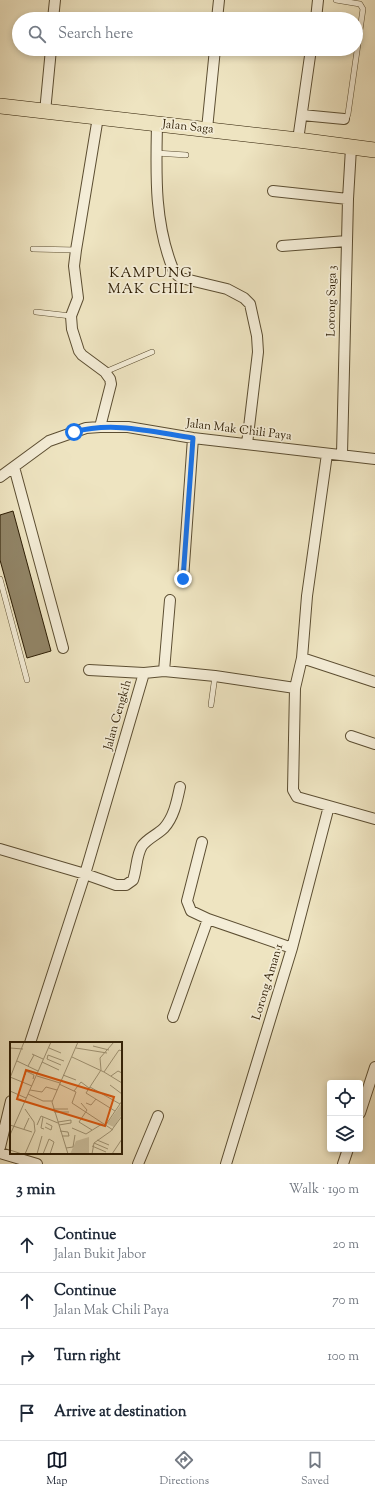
<!DOCTYPE html>
<meta charset="utf-8">
<style>
:root{--surface:#fff;--page:#f2f2f3;--text:#1f2937;--muted:#747a83;--line:#e0e1e3;--accent:#111827}
body{margin:0;font-family:"Sorts Mill Goudy",serif;background:var(--page);color:var(--text)}
.controls{position:absolute;right:12px;bottom:12px;display:grid;overflow:hidden;border-radius:4px;box-shadow:0 2px 6px #0003}
.controls button{width:36px;height:36px;display:grid;place-items:center;padding:0;border:0;border-bottom:1px solid var(--line);background:var(--surface);color:var(--text);font:20px sans-serif}
.stop{position:absolute;width:12px;height:12px;margin:-9px;border:3px solid #1a73e8;border-radius:50%;background:#fff}
.stop.end{background:#1a73e8;border-color:#fff;box-shadow:0 1px 4px #0008}
.list{margin:0;padding:0;list-style:none}
h2{display:flex;justify-content:space-between;align-items:center;height:52px;margin:0;padding:0 16px;font-size:17px}
h2 small{font-size:13px;font-weight:400;color:var(--muted)}
.list li{display:grid;grid-template-columns:26px 1fr auto;gap:12px;align-items:center;box-sizing:border-box;height:56px;padding:0 16px;border-top:1px solid var(--line)}
.list b{display:block;font-size:15px;white-space:nowrap}
.list p{margin:0;font-size:13px;white-space:nowrap;color:var(--muted)}
.list em{font-size:13px;font-style:normal;color:var(--muted)}
.icon{flex:none;width:22px;height:22px;fill:none;stroke:currentColor;stroke-width:2;stroke-linecap:round;stroke-linejoin:round}
.map{position:relative;flex:none;width:375px;height:1164px;overflow:hidden}
.search{position:absolute;background:var(--surface);box-shadow:0 2px 6px #0003;left:12px;right:12px;top:12px;height:44px;display:flex;align-items:center;gap:10px;box-sizing:border-box;padding:0 14px;border-radius:22px;color:var(--muted);font-size:15px}
.sheet{height:276px;background:var(--surface)}
nav{display:flex;justify-content:space-around;align-items:center;box-sizing:border-box;height:56px;border-top:1px solid var(--line);background:var(--surface);font-size:11px;color:var(--muted)}
nav a{display:grid;justify-items:center;gap:2px}
nav .on{color:var(--accent)}
.map>svg:first-child{display:block}
</style>
<div class="map">
<svg width="375" height="1164" viewBox="0 0 375 1164">
<rect width="100%" height="100%" fill="#eee4c1"/>
<filter id="stains"><feTurbulence type="fractalNoise" baseFrequency=".005" numOctaves="4"/><feColorMatrix values="0 0 0 0 .2 0 0 0 0 .09 0 0 0 0 .02 0 0 0 .5 -.17"/></filter>
<radialGradient id="worn" r=".72"><stop offset=".6" stop-color="#630" stop-opacity="0"/><stop offset="1" stop-color="#630" stop-opacity=".3"/></radialGradient>
<path fill="#918466" stroke="#2c1c03" d="M 13,511 L 51,651 L 27,658 L 0,560 L 0,515 Z"/>
<g fill="none" stroke-linecap="round" stroke-linejoin="round">
<g stroke="#5c4e32" stroke-width="6">
<path id="lane" d="M 336,0 L 360,4 L 363,9 L 348,114 L 347,117 L 344,119
M 156,153 L 186,155
M 33,249 L 76,250
M 36,312 L 71,316
M 105,372 L 152,352
M 0,579 L 27,680
M 211,705 L 215,676"/>
</g>
<g stroke="#5c4e32" stroke-width="12">
<path id="street" d="M 53,19 L 55,0
M 217,19 L 219,0
M 316,19 L 318,0
M 45,112 L 51,49
M 302,115 L 344,119
M 98,117 L 76,250 L 74,266 L 78,298 L 71,316 L 72,329 L 79,351 L 82,355 L 105,372 L 110,379 L 111,384 L 100,427
M 157,124 C 156,173 154,222 173,269 L 176,274 L 181,278 L 227,289 L 244,298 L 250,304 L 257,336 L 258,352 L 247,444
M 207,129 L 215,49
M 298,140 L 311,49
M 273,191 L 348,199
M 282,246 L 347,241
M 342,454 L 348,199 L 351,148
M 14,467 L 63,648
M 0,477 L 49,441 L 86,428 L 100,427 L 128,427 L 193,438 L 375,459
M 183,579 L 193,438
M 302,658 L 375,682
M 89,670 L 144,673
M 164,671 L 170,600
M 295,688 L 293,790 L 297,797 L 375,819
M 351,736 L 375,744
M 202,842 L 187,901 L 191,911 L 208,919 L 292,948
M 0,849 L 85,874 L 116,885 L 126,885 L 133,880 C 137,869 136,856 142,846 C 148,838 157,835 164,828 C 174,817 177,801 180,787
M 173,1017 L 208,919
M 30,1043 L 85,874 L 144,673 L 164,671 L 215,676 L 295,688 L 302,658 L 307,596 L 327,454
M 360,1113 L 375,1067
M 0,1147 L 11,1101
M 0,1153 L 37,1164
M 138,1164 L 158,1116
M 226,1164 L 292,948 L 329,806
M 343,1164 L 348,1149"/>
</g>
<g stroke="#2c1c03" stroke-width="16">
<path id="primary" d="M 0,106 L 298,140 L 375,150"/>
</g>
<use href="#lane" stroke="#f4edd7" stroke-width="5"/>
<use href="#street" stroke="#f4edd7" stroke-width="10"/>
<use href="#primary" stroke="#eee4c1" stroke-width="15"/>
</g>
<g fill="none" stroke-linecap="round" stroke-linejoin="round">
<path stroke="#1a73e8" stroke-width="5" d="M 74,432 C 113,421 153,432 193,438 L 183,579"/>
</g>
<g text-anchor="middle" dominant-baseline="central" stroke-width="3.5" stroke-linejoin="round" paint-order="stroke">
<g font-size="12" fill="#2c1c03" stroke="#f4edd7">
<text transform="translate(188 127) rotate(6)">Jalan Saga</text>
<text transform="translate(332 301) rotate(-89)">Lorong Saga 3</text>
<text transform="translate(239 430) rotate(7)">Jalan Mak Chili Paya</text>
<text transform="translate(118 715) rotate(-74)">Jalan Cengkih</text>
<text transform="translate(268 982) rotate(-73)">Lorong Aman 1</text>
</g>
<g font-size="14" letter-spacing="1" fill="#2c1c03" stroke="#f4edd7">
<text x="151" y="274">KAMPUNG<tspan x="151" dy="16">MAK CHILI</tspan></text>
</g>
</g>
<g transform="translate(10 1042)">
<rect width="112" height="112" fill="#eee4c1"/>
<path d="M 112,61 L 112,72 L 104,85 L 97,82 ZM 79,95 L 79,112 L 60,112 L 66,99 Z" fill="#cdc2a1"/>
<path fill="none" stroke="#a09475" stroke-width="1" d="M 83,4 L 99,8M 0,6 L 13,7M 39,6 L 51,11M 66,6 L 97,11M 22,12 L 33,17M 38,13 L 37,17 L 51,23M 38,13 L 54,19M 62,15 L 94,30 L 112,41M 7,19 L 28,29M 32,20 L 49,28M 18,24 L 24,13M 91,28 L 90,16 L 104,0M 94,30 L 109,8 L 112,9M 15,33 L 16,29 L 24,33 L 23,37M 53,33 L 66,38M 27,34 L 50,41M 101,34 L 108,29 L 112,31M 0,35 L 22,44M 0,36 L 14,0M 49,42 L 66,50 L 62,61 L 103,88M 100,43 L 112,52M 80,45 L 110,62M 20,48 L 32,50 L 36,45 L 47,48M 0,49 L 16,56M 64,49 L 71,40 L 79,46M 76,51 L 105,69M 76,51 L 91,28M 18,52 L 33,59 L 42,59M 71,61 L 77,68 L 69,80 L 82,88M 76,61 L 81,63 L 86,57M 15,67 L 24,80 L 25,89 L 15,112M 43,67 L 58,67M 44,70 L 59,70M 33,75 L 31,86 L 34,87M 48,80 L 61,78 L 61,81 L 49,83M 0,83 L 22,90M 27,83 L 31,74 L 48,81M 95,84 L 112,59M 35,85 L 41,88 L 42,84 L 36,81M 62,86 L 76,92 L 92,82M 14,87 L 19,76M 50,89 L 58,90 L 59,94 L 52,94M 0,93 L 41,0M 87,98 L 99,103M 84,101 L 98,107M 82,104 L 96,110M 56,106 L 63,105 L 65,93M 0,108 L 12,112M 27,112 L 32,94M 33,112 L 39,97 L 44,100 L 40,112M 58,112 L 42,60 L 68,0M 82,112 L 84,101 L 101,89 L 112,74M 102,112 L 112,97"/>
<path fill="#df560c" fill-opacity="0.15" stroke="#df560c" stroke-width="2" d="M 16,28 L 104,55 L 95,84 L 7,57 Z"/>
<rect width="112" height="112" fill="none" stroke="#2c1c03" stroke-width="2"/>
</g>
<rect width="100%" height="100%" filter="url(#stains)"/>
<rect width="100%" height="100%" fill="url(#worn)"/>
</svg>
<div class="controls">
<button><svg class="icon" aria-label="locate" viewBox="0 0 24 24"><circle cx="12" cy="12" r="6"/><path d="M12 2v4M12 18v4M2 12h4M18 12h4"/></svg></button>
<button><svg class="icon" aria-label="layers" viewBox="0 0 24 24"><path d="M12 4l9 5-9 5-9-5zM3 14l9 5 9-5"/></svg></button>
</div>
<div class="stop" style="left:74px;top:432px"></div>
<div class="stop end" style="left:183px;top:579px"></div>
<div class="search"><svg class="icon" aria-label="search" viewBox="0 0 24 24"><circle cx="10" cy="10" r="6"/><path d="M15 15l6 6"/></svg>Search here</div>
</div>
<section class="sheet">
<h2>3 min<small>Walk · 190 m</small></h2>
<ul class="list">
<li><svg class="icon" aria-label="ahead" viewBox="0 0 24 24"><path d="M12 20V5M6 11l6-6 6 6"/></svg><div><b>Continue</b><p>Jalan Bukit Jabor</p></div><em>20 m</em></li>
<li><svg class="icon" aria-label="ahead" viewBox="0 0 24 24"><path d="M12 20V5M6 11l6-6 6 6"/></svg><div><b>Continue</b><p>Jalan Mak Chili Paya</p></div><em>70 m</em></li>
<li><svg class="icon" aria-label="right" viewBox="0 0 24 24"><path d="M7 20v-9h11M14 6l5 5-5 5"/></svg><div><b>Turn right</b></div><em>100 m</em></li>
<li><svg class="icon" aria-label="arrive" viewBox="0 0 24 24"><path d="M6 21V4h12l-3 4 3 4H6"/></svg><div><b>Arrive at destination</b></div></li>
</ul>
</section>
<nav>
<a class="on"><svg class="icon" aria-label="map" viewBox="0 0 24 24"><path d="M3 6l6-2 6 2 6-2v14l-6 2-6-2-6 2zM9 4v14M15 6v14"/></svg>Map</a>
<a><svg class="icon" aria-label="directions" viewBox="0 0 24 24"><path d="M12 3l9 9-9 9-9-9zM9 14v-3h6M13 9l2 2-2 2"/></svg>Directions</a>
<a><svg class="icon" aria-label="saved" viewBox="0 0 24 24"><path d="M7 4h10v16l-5-4-5 4z"/></svg>Saved</a>
</nav>
